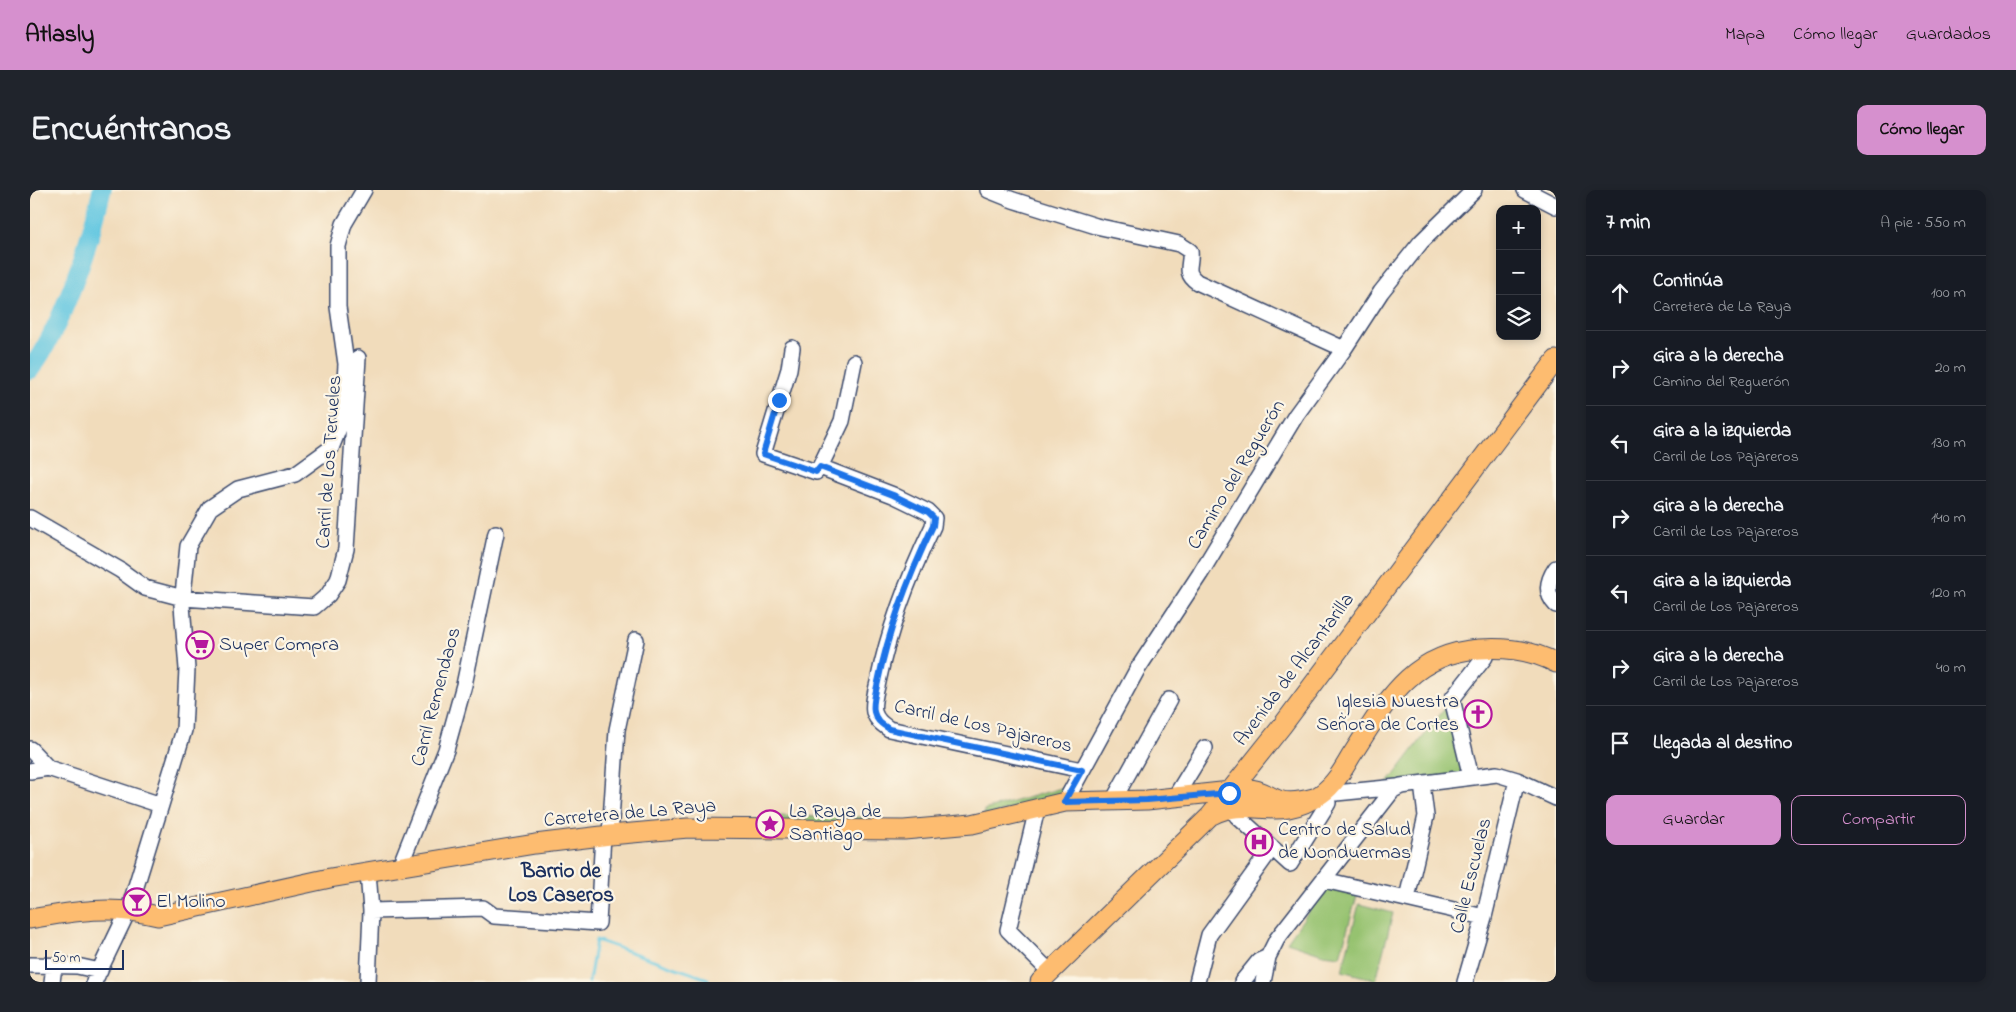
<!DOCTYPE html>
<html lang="es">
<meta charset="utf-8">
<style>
:root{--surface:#171b24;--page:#20242c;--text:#f1f3f6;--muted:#9ea1a6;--line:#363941;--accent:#d690ce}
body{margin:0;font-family:"Indie Flower",sans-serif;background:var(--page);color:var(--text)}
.controls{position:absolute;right:15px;top:15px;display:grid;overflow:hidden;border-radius:10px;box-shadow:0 2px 8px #0003}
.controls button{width:45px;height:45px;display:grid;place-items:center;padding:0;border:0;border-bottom:1px solid var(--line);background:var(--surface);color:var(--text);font:25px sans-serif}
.scale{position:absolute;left:15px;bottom:12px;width:79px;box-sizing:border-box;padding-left:5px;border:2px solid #1b2f5e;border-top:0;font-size:14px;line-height:18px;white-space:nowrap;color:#1b2f5e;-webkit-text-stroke:4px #fcf5e5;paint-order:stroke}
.stop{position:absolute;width:15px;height:15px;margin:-11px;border:4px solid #1a73e8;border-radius:50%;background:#fff}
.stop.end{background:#1a73e8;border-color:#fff;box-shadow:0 1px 5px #0008}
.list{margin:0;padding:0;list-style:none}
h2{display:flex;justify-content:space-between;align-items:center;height:65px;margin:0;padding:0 20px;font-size:21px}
h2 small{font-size:16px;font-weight:400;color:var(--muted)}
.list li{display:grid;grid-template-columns:32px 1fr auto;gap:15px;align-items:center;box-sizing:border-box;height:75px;padding:0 20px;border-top:1px solid var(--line)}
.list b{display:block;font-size:19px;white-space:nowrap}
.list p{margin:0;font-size:16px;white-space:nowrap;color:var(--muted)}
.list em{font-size:16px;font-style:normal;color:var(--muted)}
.actions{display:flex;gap:10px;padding:15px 20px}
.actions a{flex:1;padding:11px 0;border:1px solid var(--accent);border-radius:10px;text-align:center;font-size:18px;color:var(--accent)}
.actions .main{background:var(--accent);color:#111}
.icon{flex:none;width:28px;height:28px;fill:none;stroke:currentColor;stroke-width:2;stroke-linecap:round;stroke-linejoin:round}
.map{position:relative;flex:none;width:1526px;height:792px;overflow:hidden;border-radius:10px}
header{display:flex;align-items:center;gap:30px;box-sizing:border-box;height:70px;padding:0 25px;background:var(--accent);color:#111}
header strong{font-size:24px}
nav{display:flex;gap:28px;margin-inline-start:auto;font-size:18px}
.intro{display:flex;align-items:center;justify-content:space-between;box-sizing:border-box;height:120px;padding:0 30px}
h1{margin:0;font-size:35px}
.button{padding:12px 22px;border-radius:10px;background:var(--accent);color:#111;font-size:18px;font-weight:700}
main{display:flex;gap:30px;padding:0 30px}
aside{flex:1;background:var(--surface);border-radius:10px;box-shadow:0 2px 8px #0003}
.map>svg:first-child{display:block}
</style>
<header>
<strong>Atlasly</strong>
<nav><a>Mapa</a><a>Cómo llegar</a><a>Guardados</a></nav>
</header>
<div class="intro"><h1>Encuéntranos</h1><a class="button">Cómo llegar</a></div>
<main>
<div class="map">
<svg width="1526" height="792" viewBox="0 0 1526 792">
<rect width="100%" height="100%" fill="#fcf5e5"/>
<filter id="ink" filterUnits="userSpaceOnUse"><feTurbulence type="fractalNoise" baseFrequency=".02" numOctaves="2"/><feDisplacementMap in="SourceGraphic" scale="10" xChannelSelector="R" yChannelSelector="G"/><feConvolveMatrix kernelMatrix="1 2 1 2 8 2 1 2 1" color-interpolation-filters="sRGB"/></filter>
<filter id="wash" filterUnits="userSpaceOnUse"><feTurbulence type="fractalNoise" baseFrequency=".0096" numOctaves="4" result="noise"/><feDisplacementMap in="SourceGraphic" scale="20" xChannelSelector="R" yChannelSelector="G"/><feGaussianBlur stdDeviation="1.12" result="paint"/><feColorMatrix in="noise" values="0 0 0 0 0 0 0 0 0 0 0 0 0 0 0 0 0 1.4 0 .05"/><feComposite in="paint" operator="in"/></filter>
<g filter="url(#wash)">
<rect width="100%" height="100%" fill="#f1dcbb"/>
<path fill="#96c26f" stroke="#587866" d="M 1422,509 L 1441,587 L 1358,593 Z
M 1035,597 L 1032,604 L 954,627 L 954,620 Z
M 741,626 L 843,627 L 842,635 L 740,634 Z
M 1298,694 L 1328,702 L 1310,766 L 1293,764 L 1257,752 Z
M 1329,714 L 1363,723 L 1346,790 L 1312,781 Z"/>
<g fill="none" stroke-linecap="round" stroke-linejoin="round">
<path stroke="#63c7e1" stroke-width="3" d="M 559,792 L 566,750 L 678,789"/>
<path stroke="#63c7e1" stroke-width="19" d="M 0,180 C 32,138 60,52 72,0"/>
</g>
</g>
<g filter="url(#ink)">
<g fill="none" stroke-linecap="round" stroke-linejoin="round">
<g stroke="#3b496c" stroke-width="18">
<path id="minor" d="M 958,0 L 983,10 L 1066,36 L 1149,54 L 1160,61 C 1162,74 1153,82 1167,92 L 1314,159
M 1495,0 L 1526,16
M 762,158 L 759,179 L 733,264 L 786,282 L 790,277 L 863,305 L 898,322 L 904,328 L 903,336 C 879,386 859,437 848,492 C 846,501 842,513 844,522 C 847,531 852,534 859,539 L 1052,580
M 790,277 L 812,231 L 824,172
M 0,328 L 90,380 L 115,398 L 153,408 L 284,417 L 298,405 L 308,390 L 316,359 L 328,168
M 1526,378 C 1517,391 1515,403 1526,415
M 0,559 L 18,578
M 0,581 L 18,578 L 131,615
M 1441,587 L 1422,509 L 1455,467
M 1306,603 L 1367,597
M 1145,607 L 1175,558
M 1084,609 L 1139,510
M 1035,612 L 1107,480 L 1170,384 L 1266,225 L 1314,159 L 1351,102 L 1391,52 L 1444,0
M 1202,617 L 1207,626 L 1260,674 L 1298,613
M 1007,619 L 978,740 L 1020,782
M 580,645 L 587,540 L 606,450
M 370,676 L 416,560 L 434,495 L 466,343
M 338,682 L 341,721 L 338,792
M 1294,690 L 1454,727
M 1377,708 L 1396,626 L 1392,594
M 341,721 L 453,718 L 464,726 L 568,733 L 573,645
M 0,775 L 47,776 L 70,781
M 22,792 L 24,776
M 64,792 L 99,719 L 154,540 L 157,479 L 152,415 L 158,356 L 180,318 L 208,299 L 265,284 L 301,258 L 313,228 L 316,174 L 308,117 L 308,56 L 314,34 L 334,0
M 1167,792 L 1179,745 L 1242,658
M 1212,792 L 1229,771 L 1238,767
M 1233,792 L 1238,767 L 1247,749 L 1363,600 L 1371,596 L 1467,584 L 1487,590 L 1526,608
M 1435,792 L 1454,727 L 1487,590"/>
</g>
<g stroke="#3b496c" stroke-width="21">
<path id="major" d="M 1182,625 C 1221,605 1247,635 1291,604 C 1304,595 1313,580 1321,566 C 1355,514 1379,464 1449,459 C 1476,457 1502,460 1526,473
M 0,729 C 45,721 83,715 128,726 L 300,688 L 505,654 L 580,645 L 658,638 L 874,640 L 942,634 L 1035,612 L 1117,610 L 1219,599 C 1231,599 1239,607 1249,610 C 1260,614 1273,611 1284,608
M 1010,792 L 1180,626 L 1252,536 L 1526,170"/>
</g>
<use href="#minor" stroke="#fff" stroke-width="15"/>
<use href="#major" stroke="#fdbc70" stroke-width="19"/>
</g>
</g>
<g fill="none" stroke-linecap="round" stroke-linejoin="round" filter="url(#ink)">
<path stroke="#1a73e8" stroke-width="6" d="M 749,210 L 733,264 L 786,282 L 790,277 L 863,305 L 898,322 L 904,328 L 903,336 C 879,386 859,437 848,492 C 846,501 842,513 844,522 C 846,531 852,534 859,539 L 1052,580 L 1034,612 L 1117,610 L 1199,603"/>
</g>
<defs>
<g id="supermarket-ring" transform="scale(1.4375)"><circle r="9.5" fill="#fcf5e5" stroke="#b5179e" stroke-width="1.5"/><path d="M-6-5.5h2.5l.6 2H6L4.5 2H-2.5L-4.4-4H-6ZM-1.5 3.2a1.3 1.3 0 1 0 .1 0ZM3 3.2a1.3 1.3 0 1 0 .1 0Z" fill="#b5179e"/></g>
<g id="church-ring" transform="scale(1.4375)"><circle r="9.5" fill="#fcf5e5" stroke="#b5179e" stroke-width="1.5"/><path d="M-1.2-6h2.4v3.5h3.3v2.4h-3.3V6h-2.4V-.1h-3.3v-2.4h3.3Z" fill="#b5179e"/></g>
<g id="sight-ring" transform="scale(1.4375)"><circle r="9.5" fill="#fcf5e5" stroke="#b5179e" stroke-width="1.5"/><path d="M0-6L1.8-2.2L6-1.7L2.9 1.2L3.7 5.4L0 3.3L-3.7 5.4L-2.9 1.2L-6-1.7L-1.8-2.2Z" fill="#b5179e"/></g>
<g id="hospital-ring" transform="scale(1.4375)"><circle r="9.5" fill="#fcf5e5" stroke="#b5179e" stroke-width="1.5"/><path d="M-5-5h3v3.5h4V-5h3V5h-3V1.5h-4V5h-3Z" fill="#b5179e"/></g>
<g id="bar-ring" transform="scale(1.4375)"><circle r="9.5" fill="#fcf5e5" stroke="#b5179e" stroke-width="1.5"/><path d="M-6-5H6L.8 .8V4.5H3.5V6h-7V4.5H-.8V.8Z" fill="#b5179e"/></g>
</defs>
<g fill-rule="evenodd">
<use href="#supermarket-ring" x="170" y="455"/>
<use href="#church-ring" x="1448" y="524"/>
<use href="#sight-ring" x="740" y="634"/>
<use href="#hospital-ring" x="1229" y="652"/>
<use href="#bar-ring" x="107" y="712"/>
</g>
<g text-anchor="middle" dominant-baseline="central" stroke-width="4.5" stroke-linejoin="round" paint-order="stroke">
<g font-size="20" fill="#1b2f5e" stroke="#fcf5e5">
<text transform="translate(300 272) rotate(-86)">Carril de Los Terueles</text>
<text transform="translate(1207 285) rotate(-59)">Camino del Reguerón</text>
<text transform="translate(1265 480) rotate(-53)">Avenida de Alcantarilla</text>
<text transform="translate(407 507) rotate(-75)">Carril Remendaos</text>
<text transform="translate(953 537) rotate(13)">Carril de Los Pajareros</text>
<text transform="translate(600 624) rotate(-5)">Carretera de La Raya</text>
<text transform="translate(1442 686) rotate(-76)">Calle Escuelas</text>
</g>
<g font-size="20" fill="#1b2f5e" stroke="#fcf5e5" text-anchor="start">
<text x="189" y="455">Super Compra</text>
<text x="1429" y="512" text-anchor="end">Iglesia Nuestra<tspan x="1429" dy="23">Señora de Cortes</tspan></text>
<text x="759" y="622">La Raya de<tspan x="759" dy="23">Santiago</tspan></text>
<text x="1248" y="640">Centro de Salud<tspan x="1248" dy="23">de Nonduermas</tspan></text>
<text x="126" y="712">El Molino</text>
</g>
<g font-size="21" font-weight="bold" fill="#1b2f5e" stroke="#fcf5e5">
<text x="531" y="682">Barrio de<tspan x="531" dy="24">Los Caseros</tspan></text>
</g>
</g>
</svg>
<div class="controls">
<button>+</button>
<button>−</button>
<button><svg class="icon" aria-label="layers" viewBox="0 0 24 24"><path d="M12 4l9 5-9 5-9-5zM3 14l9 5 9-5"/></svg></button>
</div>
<div class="scale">50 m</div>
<div class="stop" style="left:1199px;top:603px"></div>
<div class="stop end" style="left:749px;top:210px"></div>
</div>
<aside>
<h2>7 min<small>A pie · 550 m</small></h2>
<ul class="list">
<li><svg class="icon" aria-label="ahead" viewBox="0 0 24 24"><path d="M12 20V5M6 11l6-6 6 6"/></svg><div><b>Continúa</b><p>Carretera de La Raya</p></div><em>100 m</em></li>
<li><svg class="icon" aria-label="right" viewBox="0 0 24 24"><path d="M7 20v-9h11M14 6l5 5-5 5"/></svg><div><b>Gira a la derecha</b><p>Camino del Reguerón</p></div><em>20 m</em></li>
<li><svg class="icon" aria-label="left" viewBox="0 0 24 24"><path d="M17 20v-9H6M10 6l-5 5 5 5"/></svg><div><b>Gira a la izquierda</b><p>Carril de Los Pajareros</p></div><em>130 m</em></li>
<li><svg class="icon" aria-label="right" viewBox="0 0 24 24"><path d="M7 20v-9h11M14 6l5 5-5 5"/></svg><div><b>Gira a la derecha</b><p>Carril de Los Pajareros</p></div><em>140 m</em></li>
<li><svg class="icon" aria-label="left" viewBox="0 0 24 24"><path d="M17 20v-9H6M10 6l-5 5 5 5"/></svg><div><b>Gira a la izquierda</b><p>Carril de Los Pajareros</p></div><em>120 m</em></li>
<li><svg class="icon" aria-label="right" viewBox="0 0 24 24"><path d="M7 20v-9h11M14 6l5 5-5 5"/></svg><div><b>Gira a la derecha</b><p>Carril de Los Pajareros</p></div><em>40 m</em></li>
<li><svg class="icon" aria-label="arrive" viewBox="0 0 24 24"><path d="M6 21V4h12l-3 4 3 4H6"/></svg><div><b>Llegada al destino</b></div></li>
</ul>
<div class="actions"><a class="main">Guardar</a><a>Compartir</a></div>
</aside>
</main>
